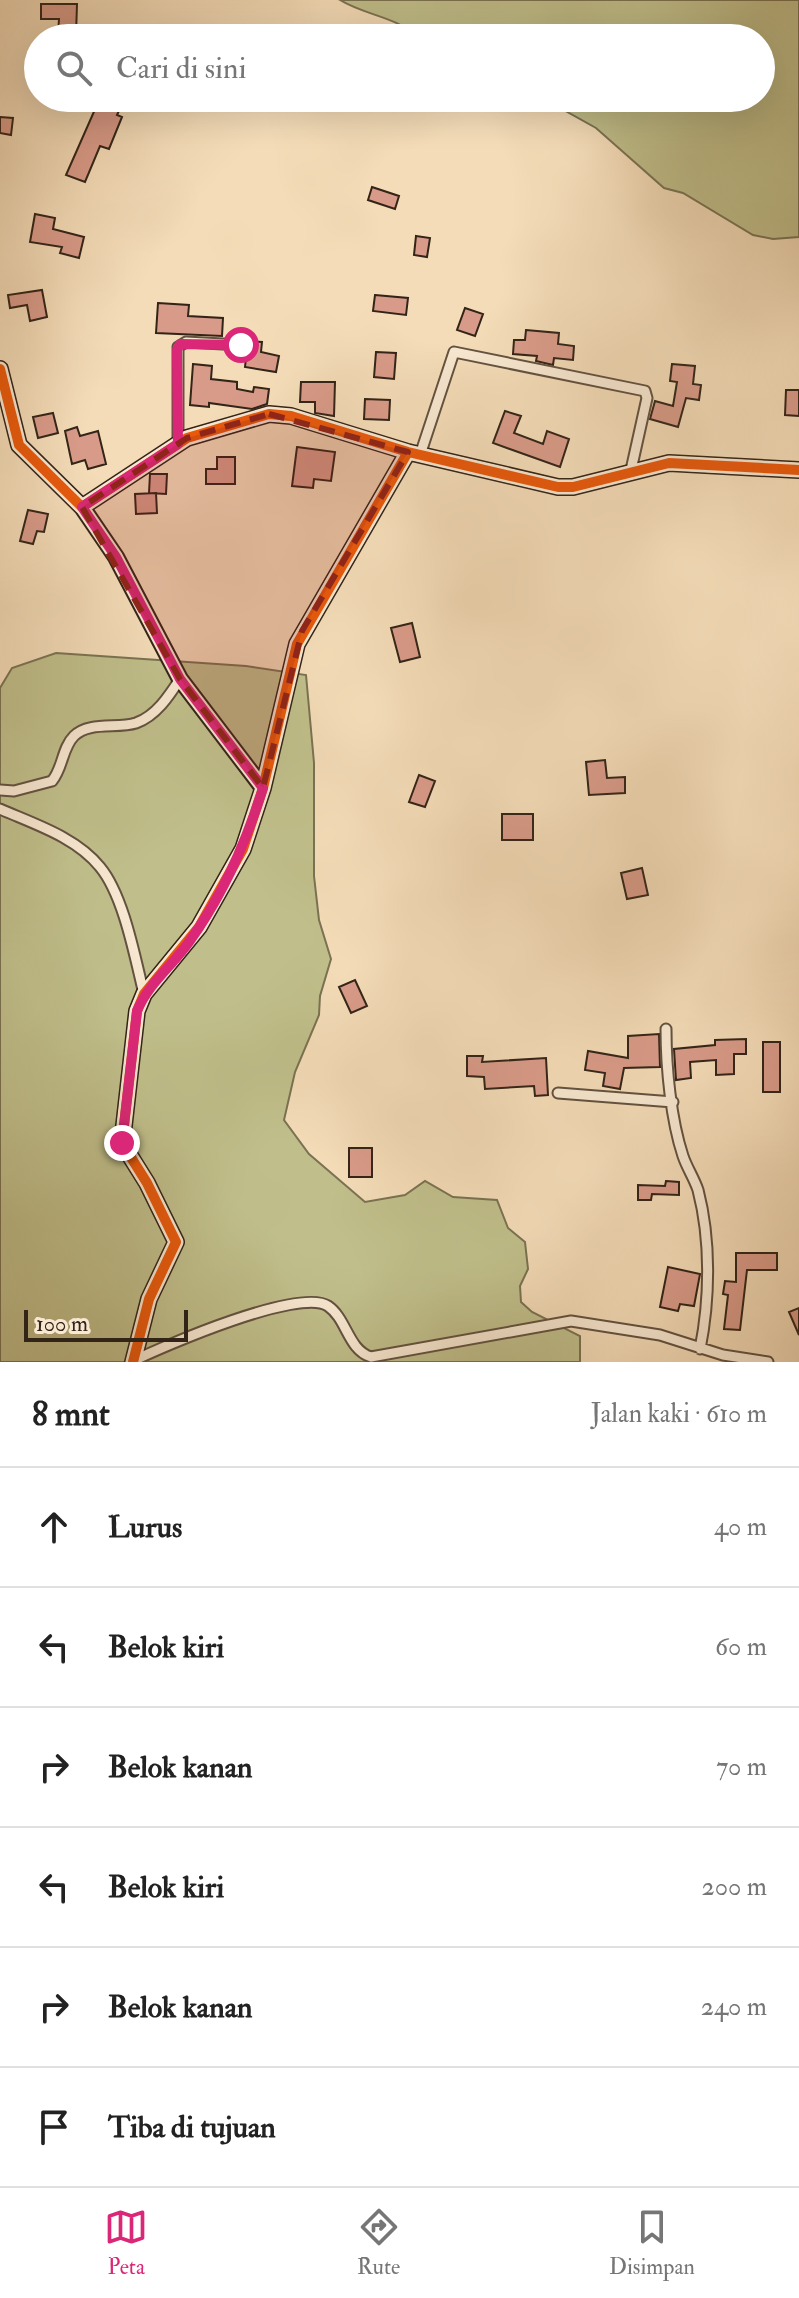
<!DOCTYPE html>
<html lang="id">
<meta charset="utf-8">
<style>
:root{--surface:#fff;--page:#f6f6f6;--text:#222;--muted:#767676;--line:#e0e0e0;--accent:#db2777}
body{margin:0;font-family:"IM FELL Double Pica",serif;background:var(--page);color:var(--text)}
.scale{position:absolute;left:24px;bottom:20px;width:164px;box-sizing:border-box;padding-left:8px;border:4px solid #332418;border-top:0;font-size:22px;line-height:28px;white-space:nowrap;color:#332418;-webkit-text-stroke:6px #f8e8d1;paint-order:stroke}
.stop{position:absolute;width:24px;height:24px;margin:-18px;border:6px solid #db2777;border-radius:50%;background:#fff}
.stop.end{background:#db2777;border-color:#fff;box-shadow:0 2px 8px #0008}
.list{margin:0;padding:0;list-style:none}
h2{display:flex;justify-content:space-between;align-items:center;height:104px;margin:0;padding:0 32px;font-size:34px}
h2 small{font-size:26px;font-weight:400;color:var(--muted)}
.list li{display:grid;grid-template-columns:52px 1fr auto;gap:24px;align-items:center;box-sizing:border-box;height:120px;padding:0 32px;border-top:2px solid var(--line)}
.list b{display:block;font-size:30px;white-space:nowrap}
.list em{font-size:26px;font-style:normal;color:var(--muted)}
.icon{flex:none;width:44px;height:44px;fill:none;stroke:currentColor;stroke-width:2;stroke-linecap:round;stroke-linejoin:round}
.map{position:relative;flex:none;width:799px;height:1362px;overflow:hidden}
.search{position:absolute;background:var(--surface);box-shadow:0 8px 32px #0002;left:24px;right:24px;top:24px;height:88px;display:flex;align-items:center;gap:20px;box-sizing:border-box;padding:0 28px;border-radius:44px;color:var(--muted);font-size:30px}
.sheet{height:824px;background:var(--surface)}
nav{display:flex;justify-content:space-around;align-items:center;box-sizing:border-box;height:112px;border-top:2px solid var(--line);background:var(--surface);font-size:22px;color:var(--muted)}
nav a{display:grid;justify-items:center;gap:4px}
nav .on{color:var(--accent)}
.map>svg:first-child{display:block}
</style>
<div class="map">
<svg width="799" height="1362" viewBox="0 0 799 1362">
<rect width="100%" height="100%" fill="#f4dcb8"/>
<filter id="stains"><feTurbulence type="fractalNoise" baseFrequency=".0025" numOctaves="4"/><feColorMatrix values="0 0 0 0 .2 0 0 0 0 .09 0 0 0 0 .02 0 0 0 .5 -.17"/></filter>
<radialGradient id="worn" r=".72"><stop offset=".6" stop-color="#630" stop-opacity="0"/><stop offset="1" stop-color="#630" stop-opacity=".3"/></radialGradient>
<path fill="#c0bf8b" stroke="#7a7252" stroke-width="2" d="M 340,0 L 799,0 L 799,237 L 773,239 L 753,235 L 683,193 L 664,188 L 596,128 L 560,108 L 524,98 L 761,98 L 761,38 L 419,38 C 396,16 366,16 340,0 Z
M 56,653 L 246,666 L 306,675 L 314,763 L 314,876 L 319,920 L 331,959 L 320,996 L 319,1015 L 295,1072 L 284,1120 L 309,1154 L 365,1202 L 405,1195 L 425,1181 L 453,1197 L 497,1200 L 508,1228 L 525,1242 L 528,1269 L 520,1286 L 521,1302 L 532,1312 L 580,1336 L 580,1362 L 0,1362 L 0,688 L 12,668 Z"/>
<path fill="#d99b89" stroke="#332418" stroke-width="2" d="M 41,4 L 77,4 L 76,35 L 58,34 L 59,19 L 41,19 Z
M 100,98 L 125,98 L 117,115 L 122,117 L 109,149 L 100,146 L 85,182 L 66,175 Z
M 0,117 L 13,118 L 11,135 L 0,133 Z
M 372,187 L 399,196 L 395,209 L 368,200 Z
M 35,214 L 55,218 L 53,229 L 84,237 L 79,258 L 60,253 L 62,247 L 30,242 Z
M 416,236 L 430,238 L 427,257 L 414,255 Z
M 42,290 L 47,317 L 30,321 L 27,305 L 10,308 L 8,295 Z
M 375,295 L 408,298 L 406,315 L 373,311 Z
M 158,303 L 189,305 L 188,316 L 223,318 L 222,336 L 156,333 Z
M 465,308 L 483,314 L 475,336 L 457,330 Z
M 526,330 L 559,333 L 558,344 L 574,346 L 573,360 L 554,358 L 553,365 L 536,361 L 537,356 L 513,354 L 514,340 L 525,340 Z
M 248,341 L 262,342 L 261,352 L 279,356 L 276,372 L 245,367 Z
M 376,352 L 396,353 L 394,379 L 374,377 Z
M 193,364 L 212,366 L 211,379 L 237,382 L 237,389 L 253,392 L 254,387 L 269,389 L 267,404 L 252,409 L 209,403 L 209,407 L 190,405 Z
M 672,364 L 695,366 L 693,384 L 701,385 L 699,400 L 686,398 L 678,427 L 650,419 L 655,401 L 673,406 L 677,382 L 670,381 Z
M 301,382 L 335,382 L 334,416 L 315,413 L 315,402 L 300,402 Z
M 786,390 L 799,390 L 799,416 L 785,415 Z
M 365,399 L 390,400 L 389,420 L 364,419 Z
M 505,411 L 521,416 L 514,433 L 543,444 L 547,431 L 569,439 L 560,467 L 493,443 Z
M 53,413 L 58,433 L 38,438 L 33,417 Z
M 77,427 L 80,436 L 98,431 L 106,464 L 88,469 L 85,460 L 72,464 L 65,431 Z
M 297,447 L 335,452 L 331,481 L 314,479 L 313,488 L 292,486 Z
M 217,457 L 235,457 L 235,484 L 206,484 L 206,469 L 217,469 Z
M 150,474 L 167,474 L 166,494 L 149,493 Z
M 156,493 L 157,513 L 136,514 L 135,494 Z
M 28,510 L 48,514 L 44,532 L 37,531 L 33,544 L 20,541 Z
M 412,623 L 420,657 L 400,662 L 391,628 Z
M 605,760 L 607,778 L 625,777 L 625,793 L 589,795 L 586,762 Z
M 419,775 L 435,781 L 425,807 L 409,802 Z
M 502,814 L 533,814 L 533,840 L 502,840 Z
M 642,868 L 648,895 L 627,899 L 621,873 Z
M 355,980 L 367,1006 L 351,1013 L 339,987 Z
M 659,1034 L 660,1067 L 624,1068 L 620,1089 L 603,1086 L 605,1073 L 585,1070 L 588,1051 L 628,1058 L 628,1036 Z
M 746,1039 L 746,1054 L 734,1054 L 734,1074 L 716,1075 L 716,1060 L 690,1062 L 691,1078 L 676,1080 L 674,1049 L 715,1045 L 715,1040 Z
M 763,1042 L 780,1042 L 780,1092 L 763,1092 Z
M 467,1056 L 483,1056 L 482,1062 L 546,1058 L 548,1095 L 535,1096 L 534,1086 L 485,1089 L 484,1077 L 467,1076 Z
M 349,1148 L 372,1148 L 372,1177 L 349,1177 Z
M 666,1181 L 679,1182 L 679,1195 L 652,1194 L 651,1200 L 638,1200 L 638,1185 L 665,1186 Z
M 736,1253 L 777,1253 L 777,1270 L 747,1270 L 740,1330 L 724,1329 L 728,1295 L 723,1294 L 725,1281 L 736,1282 Z
M 668,1267 L 700,1274 L 694,1306 L 680,1304 L 678,1311 L 660,1307 Z
M 799,1308 L 799,1335 L 789,1312 Z"/>
<g fill="none" stroke-linecap="round" stroke-linejoin="round">
<g stroke="#635240" stroke-width="13">
<path id="street" d="M 178,444 L 178,347 L 186,342 L 241,345
M 420,455 L 454,352 L 645,391 L 647,398 L 631,470
M 0,790 L 14,791 L 52,781 C 63,768 62,748 74,736 C 89,721 117,729 136,723 C 156,716 169,696 180,679
M 0,809 C 34,824 76,837 100,867 C 124,896 135,958 144,994
M 666,1029 C 666,1068 671,1120 683,1156 C 687,1168 694,1178 698,1190 C 711,1240 710,1299 700,1349
M 558,1093 L 673,1102
M 133,1361 C 164,1346 300,1287 328,1306 C 347,1319 348,1350 371,1357 L 571,1321 L 660,1335 L 723,1355 L 768,1362"/>
</g>
<g stroke="#332418" stroke-width="18">
<path id="secondary" d="M 0,369 L 19,445 L 82,507 L 187,438 L 269,414 L 291,416 L 408,452 L 558,487 L 573,487 L 669,463 L 799,470
M 82,507 L 116,557 L 180,679 L 263,788
M 133,1362 L 149,1299 L 176,1242 L 147,1183 L 122,1143 L 137,1011 L 144,994 L 199,927 L 243,849 L 263,788 L 297,644 L 408,452"/>
</g>
<use href="#street" stroke="#f8e8d1" stroke-width="9"/>
<use href="#secondary" stroke="#f8e8d1" stroke-width="14"/>
<g stroke="#f8e8d1" stroke-width="15">
<path id="cycleway" d="M 0,369 L 19,445 L 82,507 L 187,438 L 269,414 L 291,416 L 408,452 L 558,487 L 573,487 L 669,463 L 799,470
M 133,1362 L 149,1299 L 176,1242 L 147,1183 L 122,1143 L 137,1011 L 144,994 L 199,927 L 243,849 L 263,788 L 297,644 L 408,452"/>
</g>
<use href="#cycleway" stroke="#e8590c" stroke-width="10"/>
</g>
<g fill="none" stroke-linecap="round" stroke-linejoin="round">
<path stroke="#db2777" stroke-width="10" d="M 122,1143 L 137,1011 C 148,984 172,966 189,942 C 223,895 246,843 263,788 L 180,679 L 116,557 L 82,507 L 178,444 L 177,350 L 180,344 L 241,345"/>
</g>
<path fill="#8f2418" fill-opacity="0.2" stroke="#8f2418" stroke-width="6" stroke-dasharray="16 10" stroke-linejoin="round" d="M 269,414 L 408,452 L 302,631 L 263,788 L 180,679 L 82,507 L 187,438 Z"/>
<rect width="100%" height="100%" filter="url(#stains)"/>
<rect width="100%" height="100%" fill="url(#worn)"/>
</svg>
<div class="scale">100 m</div>
<div class="stop" style="left:241px;top:345px"></div>
<div class="stop end" style="left:122px;top:1143px"></div>
<div class="search"><svg class="icon" aria-label="search" viewBox="0 0 24 24"><circle cx="10" cy="10" r="6"/><path d="M15 15l6 6"/></svg>Cari di sini</div>
</div>
<section class="sheet">
<h2>8 mnt<small>Jalan kaki · 610 m</small></h2>
<ul class="list">
<li><svg class="icon" aria-label="ahead" viewBox="0 0 24 24"><path d="M12 20V5M6 11l6-6 6 6"/></svg><div><b>Lurus</b></div><em>40 m</em></li>
<li><svg class="icon" aria-label="left" viewBox="0 0 24 24"><path d="M17 20v-9H6M10 6l-5 5 5 5"/></svg><div><b>Belok kiri</b></div><em>60 m</em></li>
<li><svg class="icon" aria-label="right" viewBox="0 0 24 24"><path d="M7 20v-9h11M14 6l5 5-5 5"/></svg><div><b>Belok kanan</b></div><em>70 m</em></li>
<li><svg class="icon" aria-label="left" viewBox="0 0 24 24"><path d="M17 20v-9H6M10 6l-5 5 5 5"/></svg><div><b>Belok kiri</b></div><em>200 m</em></li>
<li><svg class="icon" aria-label="right" viewBox="0 0 24 24"><path d="M7 20v-9h11M14 6l5 5-5 5"/></svg><div><b>Belok kanan</b></div><em>240 m</em></li>
<li><svg class="icon" aria-label="arrive" viewBox="0 0 24 24"><path d="M6 21V4h12l-3 4 3 4H6"/></svg><div><b>Tiba di tujuan</b></div></li>
</ul>
</section>
<nav>
<a class="on"><svg class="icon" aria-label="map" viewBox="0 0 24 24"><path d="M3 6l6-2 6 2 6-2v14l-6 2-6-2-6 2zM9 4v14M15 6v14"/></svg>Peta</a>
<a><svg class="icon" aria-label="directions" viewBox="0 0 24 24"><path d="M12 3l9 9-9 9-9-9zM9 14v-3h6M13 9l2 2-2 2"/></svg>Rute</a>
<a><svg class="icon" aria-label="saved" viewBox="0 0 24 24"><path d="M7 4h10v16l-5-4-5 4z"/></svg>Disimpan</a>
</nav>
